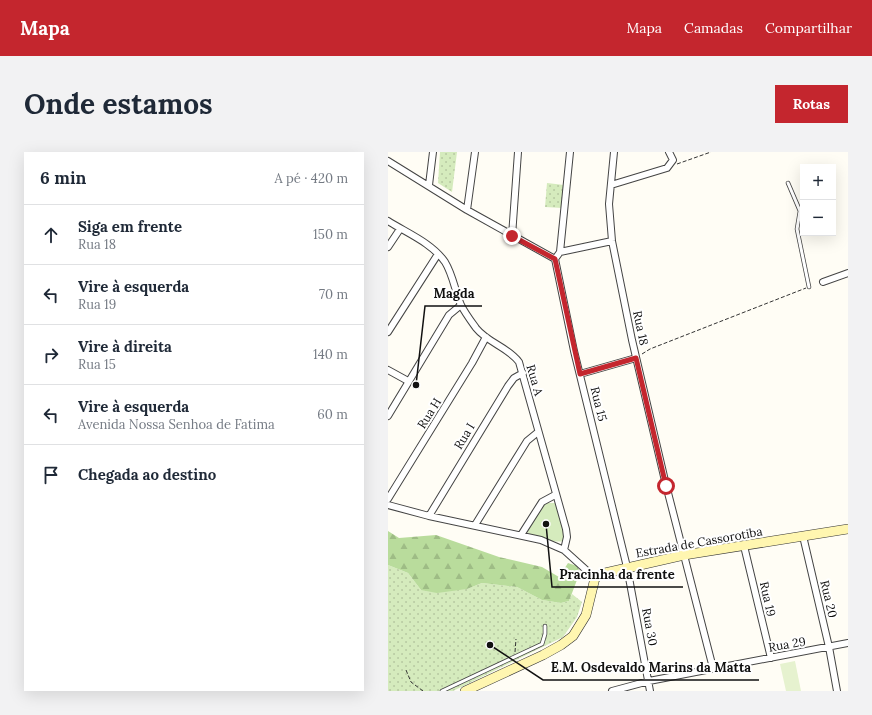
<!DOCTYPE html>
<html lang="pt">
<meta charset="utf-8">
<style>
:root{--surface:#fff;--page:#f2f2f3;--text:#1f2937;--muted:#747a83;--line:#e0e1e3;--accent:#c4262e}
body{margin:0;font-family:Lora,serif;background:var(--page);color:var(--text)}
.controls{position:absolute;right:12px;top:12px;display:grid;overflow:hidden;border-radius:0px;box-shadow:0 4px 16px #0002}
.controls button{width:36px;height:36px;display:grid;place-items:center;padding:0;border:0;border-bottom:1px solid var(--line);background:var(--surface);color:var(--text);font:20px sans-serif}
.stop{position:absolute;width:12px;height:12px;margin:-9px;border:3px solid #c4262e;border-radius:50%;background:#fff}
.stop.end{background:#c4262e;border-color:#fff;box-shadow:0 1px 4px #0008}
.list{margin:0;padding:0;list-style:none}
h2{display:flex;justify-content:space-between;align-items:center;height:52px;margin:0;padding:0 16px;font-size:17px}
h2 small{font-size:13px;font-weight:400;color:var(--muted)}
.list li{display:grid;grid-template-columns:26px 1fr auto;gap:12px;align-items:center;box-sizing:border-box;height:60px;padding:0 16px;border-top:1px solid var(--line)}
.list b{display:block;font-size:15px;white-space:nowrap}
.list p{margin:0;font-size:13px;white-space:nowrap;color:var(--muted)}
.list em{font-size:13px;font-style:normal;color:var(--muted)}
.icon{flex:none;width:22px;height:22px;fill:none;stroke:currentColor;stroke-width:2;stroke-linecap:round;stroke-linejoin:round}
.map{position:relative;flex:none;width:460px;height:539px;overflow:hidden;border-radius:0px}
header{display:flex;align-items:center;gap:24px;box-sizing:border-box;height:56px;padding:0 20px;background:var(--accent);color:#fff}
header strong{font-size:19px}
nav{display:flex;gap:22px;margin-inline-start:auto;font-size:14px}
.intro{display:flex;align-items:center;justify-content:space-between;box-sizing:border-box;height:96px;padding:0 24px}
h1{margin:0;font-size:28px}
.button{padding:10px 18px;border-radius:0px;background:var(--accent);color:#fff;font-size:14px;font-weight:700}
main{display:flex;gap:24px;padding:0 24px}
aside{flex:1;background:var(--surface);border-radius:0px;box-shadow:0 4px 16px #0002}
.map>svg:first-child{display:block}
</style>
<header>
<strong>Mapa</strong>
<nav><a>Mapa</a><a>Camadas</a><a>Compartilhar</a></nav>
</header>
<div class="intro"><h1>Onde estamos</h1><a class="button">Rotas</a></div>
<main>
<aside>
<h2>6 min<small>A pé · 420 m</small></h2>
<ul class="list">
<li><svg class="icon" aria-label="ahead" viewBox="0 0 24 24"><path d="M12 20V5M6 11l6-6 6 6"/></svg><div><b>Siga em frente</b><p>Rua 18</p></div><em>150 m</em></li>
<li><svg class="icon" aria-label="left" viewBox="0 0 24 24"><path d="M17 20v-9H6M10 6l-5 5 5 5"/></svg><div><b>Vire à esquerda</b><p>Rua 19</p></div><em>70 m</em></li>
<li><svg class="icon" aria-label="right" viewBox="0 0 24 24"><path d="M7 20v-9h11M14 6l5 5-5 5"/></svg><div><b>Vire à direita</b><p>Rua 15</p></div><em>140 m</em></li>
<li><svg class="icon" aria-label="left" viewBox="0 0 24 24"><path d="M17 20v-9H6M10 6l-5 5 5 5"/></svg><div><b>Vire à esquerda</b><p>Avenida Nossa Senhoa de Fatima</p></div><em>60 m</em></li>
<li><svg class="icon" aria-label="arrive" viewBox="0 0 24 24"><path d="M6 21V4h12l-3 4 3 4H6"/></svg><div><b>Chegada ao destino</b></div></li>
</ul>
</aside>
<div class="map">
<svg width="460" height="539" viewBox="0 0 460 539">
<defs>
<pattern id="grass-dots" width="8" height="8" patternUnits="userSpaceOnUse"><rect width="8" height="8" fill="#d5ebbd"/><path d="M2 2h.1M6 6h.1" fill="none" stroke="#b6c8a1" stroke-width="1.8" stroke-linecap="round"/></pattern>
<pattern id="forest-firs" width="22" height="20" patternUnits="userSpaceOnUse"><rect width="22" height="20" fill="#b9dc9c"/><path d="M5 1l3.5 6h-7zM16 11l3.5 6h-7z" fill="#9ebc85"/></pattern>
</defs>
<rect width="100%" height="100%" fill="#fffdf5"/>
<path fill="url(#grass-dots)" d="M 52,0 L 69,0 L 64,40 L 50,31 Z
M 159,31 L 176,33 L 174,56 L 157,55 Z
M 0,413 L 20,421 L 33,438 L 79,437 L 94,431 L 129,435 L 154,448 L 173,451 L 181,449 L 184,442 L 194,450 L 189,465 L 175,485 L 65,539 L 0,539 Z"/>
<path fill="url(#forest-firs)" d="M 0,379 L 11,386 L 48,383 L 111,405 L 154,415 L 171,425 L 180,411 L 189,414 L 192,420 L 181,449 L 173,451 L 154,448 L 129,435 L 94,431 L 79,437 L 49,441 L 33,438 L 20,421 L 0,413 Z"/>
<path fill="#d5ebbd" d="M 157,351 L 167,351 L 178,384 L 176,389 C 164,391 148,387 139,380 L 138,376 Z"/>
<path fill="#e6f2cf" d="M 407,509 L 413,539 L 398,539 L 392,512 Z"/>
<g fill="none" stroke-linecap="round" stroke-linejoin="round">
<g stroke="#444" stroke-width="4.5">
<path id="service" d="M 400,31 L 412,59 L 409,77 L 421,135
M 54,539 L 154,492 L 157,482 L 157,474"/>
</g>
<g stroke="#444" stroke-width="8">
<path id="minor" d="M 182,0 L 172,100 L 167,107 L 186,199 L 239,415 L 262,539
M 226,0 L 221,52 L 224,89 L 244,188 L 278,333 L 325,516
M 0,9 L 79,58 L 167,107
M 41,33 L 45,0
M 223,33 L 279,16 L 285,8 L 281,0
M 79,58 L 87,0
M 0,69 C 19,81 44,91 57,110 C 65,123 67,139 73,153 C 77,161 83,169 88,176 C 100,191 120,195 131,210 L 178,377 L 179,385 L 176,398
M 124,84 L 130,0
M 0,95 L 12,77
M 172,100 L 224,89
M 435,130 L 460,121
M 0,180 L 50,102
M 0,218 L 20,229
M 192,222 L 248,206
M 0,264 L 61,163 L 73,153
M 0,347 L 84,211 L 98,185
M 0,353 L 41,364 L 153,388 L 176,398 L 207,426
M 41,364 L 120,234 L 126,226 L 135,221
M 87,373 L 139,289 L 150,280
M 133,383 L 154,350 L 167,343
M 415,384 L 441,495 L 449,539
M 356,394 L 383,506
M 224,539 L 261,529 L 460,491"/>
</g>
<g stroke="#333" stroke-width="10">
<path id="secondary" d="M 77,539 L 155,503 L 173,493 L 185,484 L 198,463 L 207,426 L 217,421 L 296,403 L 460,377"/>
</g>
<path stroke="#333" stroke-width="1" stroke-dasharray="4 2" stroke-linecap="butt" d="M 289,12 L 323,0
M 254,202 L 262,197 L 418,136
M 127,500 L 128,487
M 18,518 L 23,530 L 35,539"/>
<use href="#service" stroke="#fff" stroke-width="3"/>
<use href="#minor" stroke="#fff" stroke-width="6"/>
<use href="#secondary" stroke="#fff6b0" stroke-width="9"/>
</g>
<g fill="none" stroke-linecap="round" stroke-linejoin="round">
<path stroke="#c4262e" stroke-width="5" d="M 124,84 L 167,107 L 192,222 L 248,206 L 278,334"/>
</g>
<g text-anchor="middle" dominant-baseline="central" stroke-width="4" stroke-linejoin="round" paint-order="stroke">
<g font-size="12" fill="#111" stroke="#fff">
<text transform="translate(253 176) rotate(78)">Rua 18</text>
<text transform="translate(147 228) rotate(74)">Rua A</text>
<text transform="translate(211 252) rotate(76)">Rua 15</text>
<text transform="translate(41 261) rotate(-58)">Rua H</text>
<text transform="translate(76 284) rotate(-59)">Rua I</text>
<text transform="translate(311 390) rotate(-10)">Estrada de Cassorotiba</text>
<text transform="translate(380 447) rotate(77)">Rua 19</text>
<text transform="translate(441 447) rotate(77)">Rua 20</text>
<text transform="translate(262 475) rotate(79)">Rua 30</text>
<text transform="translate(399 492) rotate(-10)">Rua 29</text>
</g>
</g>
<path fill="none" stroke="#111" stroke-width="1.5" d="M28 233L37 154H94M158 372L164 435H295M102 493L155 528H371"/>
<g fill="#111" stroke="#fff" stroke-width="1.5">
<circle cx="28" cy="233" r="4"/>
<circle cx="158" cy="372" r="4"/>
<circle cx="102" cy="493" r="4"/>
</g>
<g font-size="13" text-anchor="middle" font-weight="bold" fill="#111" stroke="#fff" stroke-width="4" stroke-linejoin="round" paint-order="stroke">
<text x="66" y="146">Magda</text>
<text x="229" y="427">Pracinha da frente</text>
<text x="263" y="520">E.M. Osdevaldo Marins da Matta</text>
</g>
</svg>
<div class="controls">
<button>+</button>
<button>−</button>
</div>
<div class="stop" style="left:278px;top:334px"></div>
<div class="stop end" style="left:124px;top:84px"></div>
</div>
</main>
